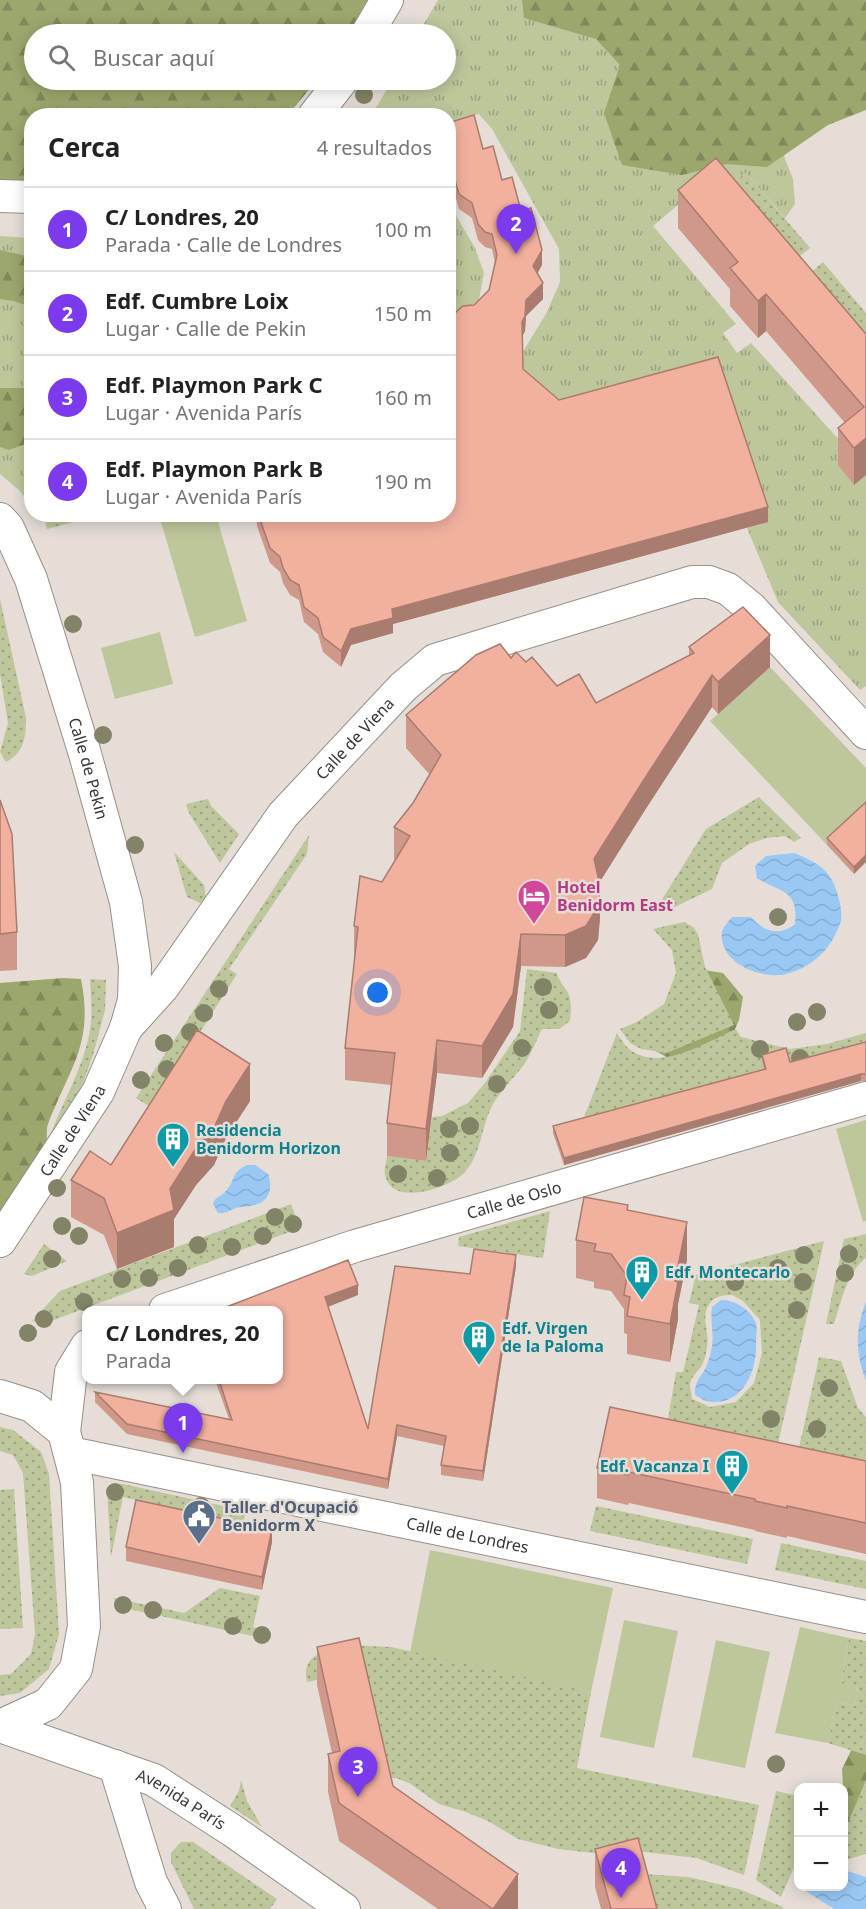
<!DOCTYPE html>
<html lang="es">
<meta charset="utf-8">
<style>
:root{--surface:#fff;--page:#f6f6f6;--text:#222;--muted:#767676;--line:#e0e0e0;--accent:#7c3aed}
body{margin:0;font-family:"Noto Sans",sans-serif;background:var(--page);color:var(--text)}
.controls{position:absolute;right:18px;bottom:18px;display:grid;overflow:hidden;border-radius:12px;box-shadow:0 3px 15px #0003}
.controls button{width:54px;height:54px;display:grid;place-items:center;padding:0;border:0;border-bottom:2px solid var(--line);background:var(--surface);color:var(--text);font:30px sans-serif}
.you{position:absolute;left:378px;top:993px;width:21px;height:21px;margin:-15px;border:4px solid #fff;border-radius:50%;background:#1a73e8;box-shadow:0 0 0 9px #1a73e833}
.badge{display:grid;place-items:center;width:39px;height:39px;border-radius:50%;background:var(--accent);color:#fff;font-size:20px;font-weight:700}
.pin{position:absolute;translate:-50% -50px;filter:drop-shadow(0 2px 3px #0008)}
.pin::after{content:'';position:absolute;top:32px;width:21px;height:18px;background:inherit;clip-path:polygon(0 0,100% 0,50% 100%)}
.popup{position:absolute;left:82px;top:1306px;width:201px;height:78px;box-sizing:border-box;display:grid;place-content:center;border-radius:12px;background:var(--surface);filter:drop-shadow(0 2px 4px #0005);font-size:20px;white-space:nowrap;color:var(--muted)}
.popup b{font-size:22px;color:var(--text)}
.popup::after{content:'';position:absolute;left:50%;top:100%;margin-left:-12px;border:12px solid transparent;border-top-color:var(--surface)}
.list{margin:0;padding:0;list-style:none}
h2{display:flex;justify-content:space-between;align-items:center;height:78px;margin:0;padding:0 24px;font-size:26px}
h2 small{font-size:20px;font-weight:400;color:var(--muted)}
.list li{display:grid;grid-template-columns:39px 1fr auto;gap:18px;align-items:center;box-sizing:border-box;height:84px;padding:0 24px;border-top:2px solid var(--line)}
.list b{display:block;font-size:22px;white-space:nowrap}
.list p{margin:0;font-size:20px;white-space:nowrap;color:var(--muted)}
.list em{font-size:20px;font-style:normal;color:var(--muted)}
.icon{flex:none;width:33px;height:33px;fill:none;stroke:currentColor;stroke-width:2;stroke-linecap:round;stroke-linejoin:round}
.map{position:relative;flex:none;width:866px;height:1909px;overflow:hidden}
.search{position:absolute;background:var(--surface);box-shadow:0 3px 15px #0003;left:24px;top:24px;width:432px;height:66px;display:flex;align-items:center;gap:15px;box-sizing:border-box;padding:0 21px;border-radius:33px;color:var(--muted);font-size:22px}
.panel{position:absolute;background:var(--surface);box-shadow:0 3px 15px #0003;left:24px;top:108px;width:432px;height:414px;border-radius:24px}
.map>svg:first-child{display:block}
</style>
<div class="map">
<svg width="866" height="1909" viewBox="0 0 866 1909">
<defs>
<pattern id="grass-tufts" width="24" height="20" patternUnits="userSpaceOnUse" patternTransform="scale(1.5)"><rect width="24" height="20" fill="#bdc79b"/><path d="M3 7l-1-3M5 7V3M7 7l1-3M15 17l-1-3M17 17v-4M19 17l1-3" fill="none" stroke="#9ba27f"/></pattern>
<pattern id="forest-firs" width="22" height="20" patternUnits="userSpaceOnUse" patternTransform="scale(1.5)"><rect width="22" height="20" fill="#9ba76d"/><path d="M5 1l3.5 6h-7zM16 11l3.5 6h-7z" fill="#7f895a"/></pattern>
<pattern id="garden-dots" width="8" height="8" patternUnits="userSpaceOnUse" patternTransform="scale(1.5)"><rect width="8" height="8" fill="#bdc79b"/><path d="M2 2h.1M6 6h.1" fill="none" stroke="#9ba27f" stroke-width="1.8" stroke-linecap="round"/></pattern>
<pattern id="water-waves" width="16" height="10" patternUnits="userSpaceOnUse" patternTransform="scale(1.5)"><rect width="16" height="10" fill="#9ac8f5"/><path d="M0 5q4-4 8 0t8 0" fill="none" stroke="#85acd2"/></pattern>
</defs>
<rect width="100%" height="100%" fill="#e5ddd6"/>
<path fill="url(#grass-tufts)" d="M 438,0 L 866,0 L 784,156 L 793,179 L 795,204 L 785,218 L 746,173 L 716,195 L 704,183 L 653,226 L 736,324 L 723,333 L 737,353 L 751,343 L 852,454 L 854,485 L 866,475 L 866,686 L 860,690 L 778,602 L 747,528 L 767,522 L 559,415 L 523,384 L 522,353 L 546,314 L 560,282 L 559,249 L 492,129 L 479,114 L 449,121 L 448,116 L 369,116 L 379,103 L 392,80 L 446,80 L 446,34 L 418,34 Z
M 448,202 L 475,248 L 484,273 L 479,299 L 448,326 Z
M 0,236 L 31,238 L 31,506 L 20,491 L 0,474 Z"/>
<path fill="url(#forest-firs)" d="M 0,0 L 369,0 L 348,34 L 34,34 L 34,80 L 317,80 L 288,115 L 32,116 L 31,188 L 0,187 Z
M 522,0 L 866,0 L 866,110 L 828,125 L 767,167 L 726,164 L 682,175 L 622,165 L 604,113 L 620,65 L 596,39 L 524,18 Z
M 0,250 L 31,257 L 31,307 L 14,301 L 0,299 Z
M 0,388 L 31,388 L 31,442 L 9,450 L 0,447 Z
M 690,968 L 723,973 L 743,997 L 739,1020 L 731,1038 L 677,1063 L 647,1046 Z
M 63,978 L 81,979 C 94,1044 70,1067 48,1124 C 45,1132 49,1143 45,1151 C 35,1173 13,1200 0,1221 L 0,983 Z
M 866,1725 L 866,1850 L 846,1841 L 842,1769 L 861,1730 Z"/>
<path fill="#bdc79b" d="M 188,514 L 216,515 L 247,621 L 195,637 L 161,522 Z
M 160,632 L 173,684 L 115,699 L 101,648 Z
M 770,667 L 866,768 L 866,809 L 827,845 L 710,721 Z
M 866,1120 L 866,1221 L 863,1222 L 836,1129 Z
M 430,1550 L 613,1588 L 591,1692 L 410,1653 Z
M 624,1620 L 678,1631 L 654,1748 L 600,1737 Z
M 800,1627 L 849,1638 L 841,1682 L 858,1686 L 855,1706 L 837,1702 L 828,1743 L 775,1733 Z
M 716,1640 L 770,1652 L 745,1768 L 692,1757 Z"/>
<path fill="url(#garden-dots)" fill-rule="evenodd" d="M 746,173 L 810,248 L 786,267 L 721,191 Z
M 823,262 L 866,313 L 866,361 L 799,283 Z
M 44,514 L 101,514 L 101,515 L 47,529 Z
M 0,599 L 26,718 C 26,737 24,753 6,762 L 0,752 L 8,723 L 0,674 Z
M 759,797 L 801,838 L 794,842 L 785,836 L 766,838 L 749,844 L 722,863 L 712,889 L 675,907 L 656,909 L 706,829 Z
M 208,799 L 211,806 L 239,834 L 220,863 L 189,813 L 186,804 Z
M 309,835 L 307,854 L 229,969 L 237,974 L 152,1108 L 136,1098 Z
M 174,852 L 204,885 L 206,898 L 200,903 L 187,897 Z
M 684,922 L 693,927 L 698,934 L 705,967 L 734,1025 L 667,1053 L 641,1049 L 630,1043 L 620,1029 L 637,1022 L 664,1004 L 676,973 L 672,950 L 653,929 Z
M 527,969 L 557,973 C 559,981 562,984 567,991 C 572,1000 571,1011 570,1021 L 559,1029 L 542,1029 C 536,1041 531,1055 523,1066 C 513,1079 499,1092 492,1106 C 481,1127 481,1157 463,1174 C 448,1188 395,1206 386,1178 C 383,1171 386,1163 387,1156 L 426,1161 L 432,1117 L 442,1116 L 468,1103 L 485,1083 L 520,1031 Z
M 90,979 L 106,980 L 105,1010 L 93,1055 L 83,1083 L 46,1149 C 57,1110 81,1075 89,1035 C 93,1017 91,998 90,979 Z
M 736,1029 L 741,1037 L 790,1049 L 827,1044 L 866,1033 L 866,1049 L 581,1125 L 617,1033 C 620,1038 624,1044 628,1048 C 658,1074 706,1042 736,1029 Z
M 291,1204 L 300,1228 L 43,1324 L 32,1321 L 60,1291 Z
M 550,1211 L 543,1258 L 458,1246 L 459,1237 Z
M 866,1234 L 866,1258 C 847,1272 841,1302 834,1324 L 826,1324 L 844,1239 Z
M 824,1241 L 778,1444 L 668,1419 L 676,1372 L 683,1372 L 699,1305 L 689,1303 L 696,1275 ZM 732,1295 L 743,1301 L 760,1320 L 762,1353 L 754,1383 L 736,1402 L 710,1407 L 692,1399 C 692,1395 690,1389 690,1385 C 691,1376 698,1372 702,1365 C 705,1360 706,1353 707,1347 C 710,1333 701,1319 708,1306 C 713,1296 723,1295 732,1295 Z
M 44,1244 L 67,1261 L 32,1276 L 24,1274 Z
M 819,1357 L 841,1361 L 858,1408 L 866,1417 L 866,1463 L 799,1448 Z
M 0,1427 L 13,1430 L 41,1452 L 49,1474 L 59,1634 L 49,1669 L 20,1693 L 0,1696 L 0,1675 L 11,1674 L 31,1654 L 35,1634 L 23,1473 L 13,1455 L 0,1451 Z
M 112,1484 L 123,1484 L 246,1511 L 243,1524 L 123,1497 L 111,1557 L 107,1490 Z
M 14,1489 L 23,1628 L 0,1629 L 0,1490 Z
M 596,1506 L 753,1539 L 747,1564 L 590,1531 Z
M 781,1543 L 866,1561 L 866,1589 L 775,1570 Z
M 220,1588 L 260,1596 L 253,1627 L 268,1631 L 266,1639 L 115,1606 L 114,1598 L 184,1613 Z
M 849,1638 L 866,1641 L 866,1755 L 828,1743 L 837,1702 L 855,1706 L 858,1686 L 841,1683 Z
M 346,1645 L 391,1647 L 591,1692 L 577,1768 L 759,1805 L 744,1875 L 697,1858 L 645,1852 L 602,1854 L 558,1849 L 518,1839 L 488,1821 L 463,1811 L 439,1804 L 409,1783 L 396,1778 L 387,1779 L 364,1669 L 307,1682 C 300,1655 326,1650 346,1645 Z
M 241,1780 L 247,1801 L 262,1827 L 230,1806 L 239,1791 Z
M 866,1780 L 866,1854 L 849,1859 L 844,1858 L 844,1832 Z
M 776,1791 L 798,1796 L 798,1858 L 781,1897 L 756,1880 Z
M 181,1842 L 193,1842 L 277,1899 L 270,1909 L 194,1909 L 171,1862 L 171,1853 Z
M 644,1874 L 688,1877 L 739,1889 L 783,1907 L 782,1909 L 653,1909 Z"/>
<path fill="url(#water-waves)" d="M 794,853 C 822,864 834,873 840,904 C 843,919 841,922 835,935 C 826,954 807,969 786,974 C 762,980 718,963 722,932 C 723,927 729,921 732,917 L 751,917 C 763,931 779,937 795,924 C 799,889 781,893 757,878 L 755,866 L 766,856 Z
M 247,1165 L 255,1165 L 268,1174 C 273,1187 270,1201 255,1205 C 249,1207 242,1206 236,1208 C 229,1210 226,1214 218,1213 L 213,1204 C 215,1196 221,1197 226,1191 C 236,1180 230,1173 247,1165 Z
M 721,1300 C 735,1300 748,1308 755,1321 C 758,1326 756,1337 756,1344 C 757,1371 743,1404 712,1402 C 706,1402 700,1398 695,1395 C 695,1378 701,1379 707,1365 C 709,1360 711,1352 712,1346 C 714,1333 710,1321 712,1307 Z
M 866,1301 L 866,1381 C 855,1350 855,1332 866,1301 Z
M 844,1870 L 866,1877 L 866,1909 L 834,1909 L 804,1890 L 806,1887 L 844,1886 Z"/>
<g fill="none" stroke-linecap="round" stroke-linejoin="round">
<g stroke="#968f88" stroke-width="34">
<g id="street">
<path d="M 367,34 L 387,0"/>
<path d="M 314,116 L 342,80"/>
<path d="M 0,196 L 32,197"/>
<path id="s1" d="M 0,519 L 8,528 L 31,579 L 85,754 L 126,902 L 135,966 L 134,1000 L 126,1028"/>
<path id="s2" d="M 0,1241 L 98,1092 L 126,1028 L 163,987 L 283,815 L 403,687 L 435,660 L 692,582 L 709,582 L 728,589 L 751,608 L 866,733"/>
<path id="s3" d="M 165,1310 L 355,1246 L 866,1098"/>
<path d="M 0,1396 L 32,1406 L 64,1432 L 77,1482 L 84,1626 L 76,1669 L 48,1704 L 0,1726"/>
<path d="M 64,1432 L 71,1372 L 87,1346"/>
<path id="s4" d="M 70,1453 L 866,1617"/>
<path id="s5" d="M 0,1726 L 154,1780 L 233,1831 L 344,1909"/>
<path d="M 115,1766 L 151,1882 L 165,1909"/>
</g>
</g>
<use href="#street" stroke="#fff" stroke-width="32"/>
</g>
<g fill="#838367">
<circle cx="364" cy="95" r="9"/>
<circle cx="73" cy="624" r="9"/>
<circle cx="103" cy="735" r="9"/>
<circle cx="135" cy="845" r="9"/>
<circle cx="778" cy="917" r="9"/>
<circle cx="543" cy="987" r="9"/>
<circle cx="219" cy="989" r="9"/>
<circle cx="549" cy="1010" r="9"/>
<circle cx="817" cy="1012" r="9"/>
<circle cx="204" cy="1013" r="9"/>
<circle cx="797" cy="1022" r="9"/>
<circle cx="190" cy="1032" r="9"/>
<circle cx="164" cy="1043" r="9"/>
<circle cx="522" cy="1048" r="9"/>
<circle cx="760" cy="1049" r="9"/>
<circle cx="800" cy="1058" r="9"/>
<circle cx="167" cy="1069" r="9"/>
<circle cx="141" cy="1080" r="9"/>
<circle cx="497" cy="1084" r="9"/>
<circle cx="470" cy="1126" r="9"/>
<circle cx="449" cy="1129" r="9"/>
<circle cx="450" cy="1153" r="9"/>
<circle cx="398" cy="1174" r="9"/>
<circle cx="437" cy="1178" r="9"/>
<circle cx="57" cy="1188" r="9"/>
<circle cx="275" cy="1217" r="9"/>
<circle cx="293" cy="1224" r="9"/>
<circle cx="62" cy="1226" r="9"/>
<circle cx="79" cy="1236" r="9"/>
<circle cx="263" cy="1236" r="9"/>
<circle cx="198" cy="1245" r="9"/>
<circle cx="232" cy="1247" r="9"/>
<circle cx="849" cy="1254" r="9"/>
<circle cx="804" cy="1255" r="9"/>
<circle cx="52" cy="1259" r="9"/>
<circle cx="178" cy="1268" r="9"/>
<circle cx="778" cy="1268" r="9"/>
<circle cx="845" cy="1273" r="9"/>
<circle cx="149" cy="1278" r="9"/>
<circle cx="122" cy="1279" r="9"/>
<circle cx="735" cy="1282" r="9"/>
<circle cx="803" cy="1282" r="9"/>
<circle cx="84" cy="1302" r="9"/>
<circle cx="797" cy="1310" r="9"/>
<circle cx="44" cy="1319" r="9"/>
<circle cx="28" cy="1333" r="9"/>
<circle cx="829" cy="1388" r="9"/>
<circle cx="771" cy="1419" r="9"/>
<circle cx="817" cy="1429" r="9"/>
<circle cx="115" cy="1492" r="9"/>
<circle cx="201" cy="1506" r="9"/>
<circle cx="123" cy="1605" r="9"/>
<circle cx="153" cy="1610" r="9"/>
<circle cx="233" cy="1626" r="9"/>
<circle cx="262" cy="1635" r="9"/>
<circle cx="776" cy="1764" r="9"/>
</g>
<path fill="#d09889" d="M 448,122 L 483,149 L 521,211 L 542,265 L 537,273 L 543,299 L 526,316 L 525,331 L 522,336 L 523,369 L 559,400 L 768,522 L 393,624 L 393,633 L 351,645 L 341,667 L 323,652 L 318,634 L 304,622 L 299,600 L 290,595 L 283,583 L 280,572 L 270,563 L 257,526 L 257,514 L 448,514 L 474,305 L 489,290 L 495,263 L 492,249 L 485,247 L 478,240 L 472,218 L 459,209 L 453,188 L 448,185 Z
M 678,190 L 866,334 L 866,475 L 854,485 L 838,465 L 838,428 L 845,423 L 766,331 L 758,338 L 730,306 L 730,289 L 678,228 Z
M 689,647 L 770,667 L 718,714 L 712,707 L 645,810 L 599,883 L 600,918 L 598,940 L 586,958 L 565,967 L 521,966 L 513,1027 L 482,1078 L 437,1073 L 426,1161 L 387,1156 L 387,1123 L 391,1085 L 345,1080 L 345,1048 L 355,958 L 354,958 L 354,926 L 396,860 L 394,859 L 394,827 L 413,803 L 430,775 L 406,748 L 406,715 L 511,658 L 526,662 L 557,686 L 596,703 L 689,656 Z
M 0,800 L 17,932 L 17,970 L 0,971 Z
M 866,802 L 854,874 L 827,845 L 827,838 Z
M 866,1042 L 866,1081 L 861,1081 L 564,1165 L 553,1133 L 553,1126 L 764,1069 L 762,1062 L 762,1055 L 790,1062 Z
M 250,1101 L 226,1138 L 214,1165 L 196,1185 L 174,1219 L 174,1247 L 117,1269 L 104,1235 L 71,1217 L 71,1180 L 111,1165 Z
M 628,1210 L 687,1260 L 678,1304 L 678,1319 L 670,1362 L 627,1354 L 627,1334 L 624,1333 L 624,1309 L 611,1291 L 594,1288 L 594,1282 L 576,1278 L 576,1240 Z
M 516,1266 L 483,1481 L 441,1475 L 441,1465 L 444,1446 L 397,1436 L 388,1489 L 127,1434 L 95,1402 L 95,1392 L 229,1419 L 215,1380 L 279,1380 L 279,1311 L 358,1295 L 328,1306 L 368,1429 L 470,1274 Z
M 866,1461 L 866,1554 L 787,1536 L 787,1538 L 755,1531 L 755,1530 L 629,1503 L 628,1505 L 597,1498 L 597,1468 Z
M 272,1542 L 262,1590 L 126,1561 L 126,1547 Z
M 317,1647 L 393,1786 L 518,1909 L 438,1909 L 339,1841 L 328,1792 L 328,1754 L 332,1753 L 317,1685 Z
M 595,1849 L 657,1909 L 601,1909 L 595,1887 Z"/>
<path fill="#a97c6f" d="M 542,250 L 542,265 L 533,281 L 533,266 Z
M 543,283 L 543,299 L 526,316 L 525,331 L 522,337 L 522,322 L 526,300 Z
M 766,294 L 766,331 L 758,338 L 758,301 Z
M 866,438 L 866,475 L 854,485 L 854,448 Z
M 768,507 L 768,522 L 393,624 L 393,633 L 351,645 L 341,667 L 341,651 L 351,629 L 392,609 Z
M 770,635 L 770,667 L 718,714 L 718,682 Z
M 712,675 L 712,707 L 645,810 L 594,891 L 594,859 L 645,778 Z
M 866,855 L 866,862 L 854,874 L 854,867 Z
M 600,886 L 600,918 L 598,940 L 586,958 L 565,967 L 565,935 Z
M 521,934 L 521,966 L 513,1027 L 482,1078 L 482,1046 Z
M 437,1040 L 437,1073 L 426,1161 L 426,1129 Z
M 250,1064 L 250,1101 L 226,1138 L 214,1165 L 196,1185 L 174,1219 L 174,1247 L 117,1269 L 117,1233 L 170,1189 Z
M 861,1074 L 861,1081 L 564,1165 L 564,1158 Z
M 687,1222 L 687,1260 L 678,1304 L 678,1319 L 670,1362 L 670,1324 L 675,1281 Z
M 516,1255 L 516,1266 L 483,1481 L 483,1471 Z
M 358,1285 L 358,1295 L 325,1308 L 325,1297 Z
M 397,1425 L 397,1436 L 388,1489 L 388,1479 Z
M 272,1529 L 272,1542 L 262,1590 L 262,1577 Z
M 518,1874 L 518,1909 L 493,1909 Z"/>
<path fill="#f2b19f" stroke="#a97c6f" stroke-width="1.5" d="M 389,115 L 432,115 L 433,116 L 390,116 Z
M 474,115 L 483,149 L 493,146 L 502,180 L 512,177 L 521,211 L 531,208 L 542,250 L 533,266 L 543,283 L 526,300 L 525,316 L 522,322 L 523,369 L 559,400 L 718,357 L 768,507 L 392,609 L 393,618 L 351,629 L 341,651 L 323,637 L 318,618 L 304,607 L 299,585 L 290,580 L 283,568 L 280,557 L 270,548 L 258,514 L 448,514 L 448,319 L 463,306 L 474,305 L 489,290 L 497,255 L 492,234 L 485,232 L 478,224 L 472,203 L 459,194 L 453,173 L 448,170 L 448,122 L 451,122 Z
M 716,158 L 866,334 L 866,438 L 854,448 L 838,428 L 864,407 L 766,294 L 758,301 L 730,268 L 738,262 L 678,190 Z
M 743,607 L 770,635 L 718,682 L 712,675 L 645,778 L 594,859 L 600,886 L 598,907 L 586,926 L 565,935 L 521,934 L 513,994 L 482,1046 L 437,1040 L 426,1129 L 387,1123 L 395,1053 L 345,1048 L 358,927 L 354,926 L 360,876 L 382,882 L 410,836 L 394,827 L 413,803 L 441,755 L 406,715 L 476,655 L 500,644 L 511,658 L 516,652 L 526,662 L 532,657 L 557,686 L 579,674 L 596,703 L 694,653 L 689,647 Z
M 0,800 L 12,834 L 17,932 L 0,934 Z
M 866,802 L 866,855 L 854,867 L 827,838 Z
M 197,1030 L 250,1064 L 226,1101 L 214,1128 L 196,1148 L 170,1189 L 174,1210 L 117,1233 L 104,1198 L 71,1180 L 90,1151 L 111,1165 Z
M 866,1042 L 866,1074 L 861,1074 L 564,1158 L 553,1126 L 766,1069 L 762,1055 L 786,1048 L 790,1062 Z
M 584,1197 L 628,1205 L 627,1210 L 687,1222 L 675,1281 L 678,1282 L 670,1324 L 627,1316 L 630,1297 L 624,1295 L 627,1276 L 611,1254 L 594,1251 L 596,1244 L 576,1240 Z
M 474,1249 L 516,1255 L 483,1471 L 441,1465 L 446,1436 L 397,1425 L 388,1479 L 127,1424 L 95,1392 L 232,1420 L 219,1380 L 279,1380 L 279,1311 L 216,1311 L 348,1260 L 358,1285 L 325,1297 L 368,1429 L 395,1266 L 470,1274 Z
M 610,1407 L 866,1461 L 866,1523 L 787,1506 L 787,1508 L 755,1501 L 755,1499 L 629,1472 L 628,1475 L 597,1468 Z
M 136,1500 L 272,1529 L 262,1577 L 126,1547 Z
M 359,1638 L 393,1786 L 518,1874 L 493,1909 L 339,1803 L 328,1754 L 340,1751 L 317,1647 Z
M 638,1838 L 657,1909 L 611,1909 L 595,1849 Z"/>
<defs>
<g id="hotel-pin" transform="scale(1.725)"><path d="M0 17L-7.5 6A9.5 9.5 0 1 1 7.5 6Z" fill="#d1479c" stroke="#e5ddd6"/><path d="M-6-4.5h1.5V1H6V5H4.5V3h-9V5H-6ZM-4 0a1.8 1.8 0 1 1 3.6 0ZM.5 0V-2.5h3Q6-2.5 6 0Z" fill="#fff"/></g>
<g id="building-pin" transform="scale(1.725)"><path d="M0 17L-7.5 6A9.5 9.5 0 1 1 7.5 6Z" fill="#0f9aa8" stroke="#e5ddd6"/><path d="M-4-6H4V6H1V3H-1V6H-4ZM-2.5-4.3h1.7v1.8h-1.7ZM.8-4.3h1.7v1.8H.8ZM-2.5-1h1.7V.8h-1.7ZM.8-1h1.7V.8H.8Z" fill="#fff"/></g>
<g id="civic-pin" transform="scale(1.725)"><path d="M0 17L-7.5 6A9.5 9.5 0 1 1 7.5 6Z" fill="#5c6f8a" stroke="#e5ddd6"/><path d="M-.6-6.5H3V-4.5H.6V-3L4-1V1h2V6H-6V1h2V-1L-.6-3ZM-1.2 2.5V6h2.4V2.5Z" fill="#fff"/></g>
</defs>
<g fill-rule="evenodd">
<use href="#hotel-pin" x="534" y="896"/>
<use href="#building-pin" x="173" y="1139"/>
<use href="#building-pin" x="642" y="1272"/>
<use href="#building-pin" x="479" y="1337"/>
<use href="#building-pin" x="732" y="1466"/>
<use href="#civic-pin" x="199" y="1516"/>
</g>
<g text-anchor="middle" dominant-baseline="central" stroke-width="5" stroke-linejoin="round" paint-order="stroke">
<g font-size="16" fill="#383532" stroke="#e5ddd6">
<text stroke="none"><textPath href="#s2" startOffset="618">Calle de Viena</textPath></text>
<text stroke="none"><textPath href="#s1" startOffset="266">Calle de Pekin</textPath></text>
<text stroke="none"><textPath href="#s2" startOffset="132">Calle de Viena</textPath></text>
<text stroke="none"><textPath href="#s3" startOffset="366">Calle de Oslo</textPath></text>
<text stroke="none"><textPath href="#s4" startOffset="406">Calle de Londres</textPath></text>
<text stroke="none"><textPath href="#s5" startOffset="196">Avenida París</textPath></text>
</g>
<g font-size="16" font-weight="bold" fill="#b23c85" stroke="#e5ddd6" text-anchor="start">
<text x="557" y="887">Hotel<tspan x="557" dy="18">Benidorm East</tspan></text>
</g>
<g font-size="16" font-weight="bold" fill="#0d838f" stroke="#e5ddd6" text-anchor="start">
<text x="196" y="1130">Residencia<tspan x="196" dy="18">Benidorm Horizon</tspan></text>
<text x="665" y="1272">Edf. Montecarlo</text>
<text x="502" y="1328">Edf. Virgen<tspan x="502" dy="18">de la Paloma</tspan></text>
<text x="709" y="1466" text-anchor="end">Edf. Vacanza I</text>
</g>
<g font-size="16" font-weight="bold" fill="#4e5e75" stroke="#e5ddd6" text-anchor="start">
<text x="222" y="1507">Taller d'Ocupació<tspan x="222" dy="18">Benidorm X</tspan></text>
</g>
</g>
</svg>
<div class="controls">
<button>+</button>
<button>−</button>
</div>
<div class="you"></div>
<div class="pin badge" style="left:183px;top:1453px">1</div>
<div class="popup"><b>C/ Londres, 20</b>Parada</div>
<div class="pin badge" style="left:516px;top:254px">2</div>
<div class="pin badge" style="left:358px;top:1797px">3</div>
<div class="pin badge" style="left:621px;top:1898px">4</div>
<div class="search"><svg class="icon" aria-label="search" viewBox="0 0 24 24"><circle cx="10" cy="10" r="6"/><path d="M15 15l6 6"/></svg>Buscar aquí</div>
<section class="panel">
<h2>Cerca<small>4 resultados</small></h2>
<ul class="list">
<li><span class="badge">1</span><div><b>C/ Londres, 20</b><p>Parada · Calle de Londres</p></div><em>100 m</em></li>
<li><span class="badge">2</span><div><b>Edf. Cumbre Loix</b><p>Lugar · Calle de Pekin</p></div><em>150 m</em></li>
<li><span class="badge">3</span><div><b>Edf. Playmon Park C</b><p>Lugar · Avenida París</p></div><em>160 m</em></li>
<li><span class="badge">4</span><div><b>Edf. Playmon Park B</b><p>Lugar · Avenida París</p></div><em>190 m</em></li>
</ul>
</section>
</div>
